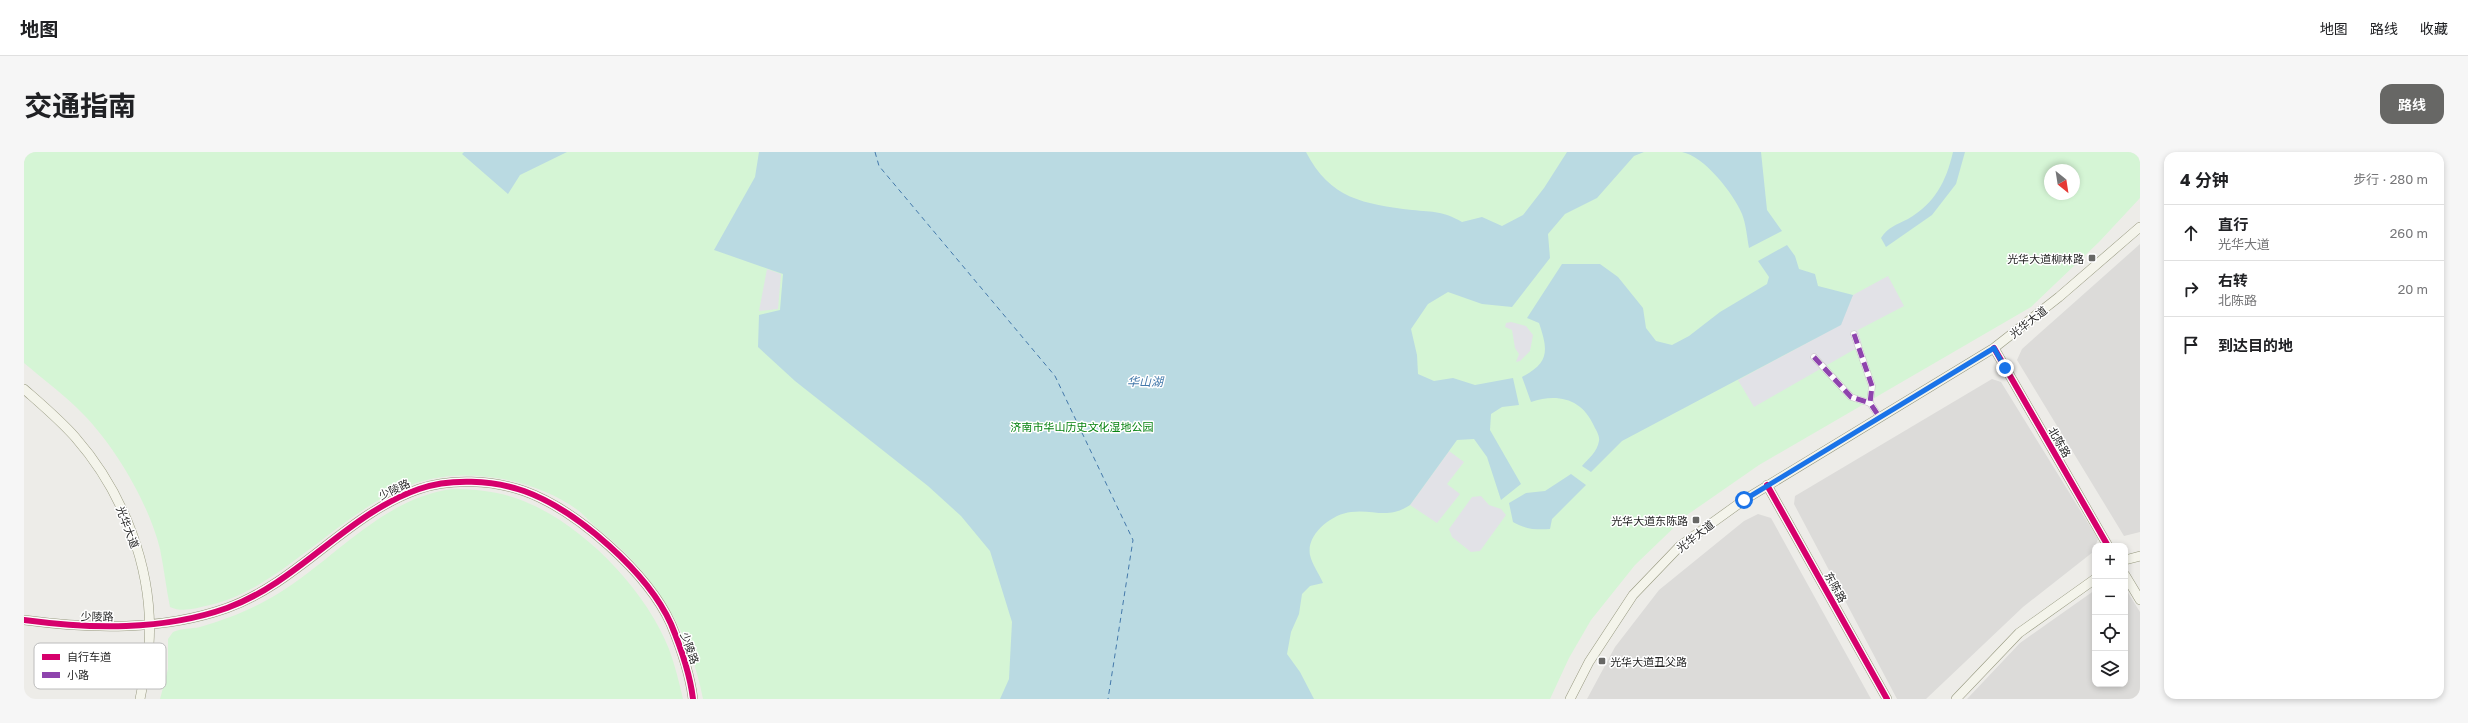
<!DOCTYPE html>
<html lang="zh">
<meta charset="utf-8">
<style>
:root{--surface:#fff;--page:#f6f6f6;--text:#202124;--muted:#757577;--line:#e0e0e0;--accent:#676765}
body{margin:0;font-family:"Golos Text","Noto Sans SC",sans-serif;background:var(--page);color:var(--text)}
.controls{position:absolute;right:12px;bottom:12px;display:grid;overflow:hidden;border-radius:8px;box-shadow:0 2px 6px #0003}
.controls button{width:36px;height:36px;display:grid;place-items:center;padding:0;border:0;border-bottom:1px solid var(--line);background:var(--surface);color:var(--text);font:20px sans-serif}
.compass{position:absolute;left:2020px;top:12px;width:36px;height:36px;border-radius:50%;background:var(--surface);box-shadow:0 2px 6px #0003;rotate:150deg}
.stop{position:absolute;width:12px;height:12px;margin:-9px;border:3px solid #1a73e8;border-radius:50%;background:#fff}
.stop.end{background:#1a73e8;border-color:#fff;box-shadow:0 1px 4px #0008}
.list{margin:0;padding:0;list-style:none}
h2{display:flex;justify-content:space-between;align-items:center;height:52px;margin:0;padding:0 16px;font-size:17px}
h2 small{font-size:13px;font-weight:400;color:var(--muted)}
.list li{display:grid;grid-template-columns:26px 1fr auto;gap:12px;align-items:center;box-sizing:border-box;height:56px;padding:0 16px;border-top:1px solid var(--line)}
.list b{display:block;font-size:15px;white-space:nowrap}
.list p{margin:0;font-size:13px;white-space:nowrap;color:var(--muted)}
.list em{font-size:13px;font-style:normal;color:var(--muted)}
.icon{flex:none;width:22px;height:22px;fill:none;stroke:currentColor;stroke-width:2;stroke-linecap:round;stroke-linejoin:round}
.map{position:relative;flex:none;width:2116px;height:547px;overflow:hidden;border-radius:12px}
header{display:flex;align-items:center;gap:24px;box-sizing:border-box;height:56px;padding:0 20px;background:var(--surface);border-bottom:1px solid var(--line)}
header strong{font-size:19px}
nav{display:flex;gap:22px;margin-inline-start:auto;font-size:14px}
.intro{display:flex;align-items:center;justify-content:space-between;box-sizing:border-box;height:96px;padding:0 24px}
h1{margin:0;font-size:28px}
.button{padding:10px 18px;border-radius:12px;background:var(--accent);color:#fff;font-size:14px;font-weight:700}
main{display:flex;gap:24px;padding:0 24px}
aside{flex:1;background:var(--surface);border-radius:12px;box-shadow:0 2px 6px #0003}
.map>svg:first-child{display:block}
</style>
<header>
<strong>地图</strong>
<nav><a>地图</a><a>路线</a><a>收藏</a></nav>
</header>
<div class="intro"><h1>交通指南</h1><a class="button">路线</a></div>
<main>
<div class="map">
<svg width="2116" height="547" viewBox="0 0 2116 547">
<rect width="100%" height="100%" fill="#edece8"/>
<path fill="#dcdbd9" d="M 2116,92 L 2116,380 L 2100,384 L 1993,208 L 1998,197 Z
M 1968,227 L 1977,230 L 2074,387 L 2069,400 L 1999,455 L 1902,547 L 1873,547 L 1770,352 L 1771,344 Z
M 1734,362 L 1747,366 L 1847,547 L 1563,547 L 1591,495 L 1635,438 L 1720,369 Z
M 2101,436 L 2116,460 L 2116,547 L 1943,547 L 1996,491 L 2071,438 L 2071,532 L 2101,532 Z"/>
<path fill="#d5f5d5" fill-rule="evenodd" d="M 0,0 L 2116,0 L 2116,46 L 2075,90 L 2007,155 L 1735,313 L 1663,363 L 1611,413 L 1567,468 L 1545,506 L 1526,547 L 679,547 C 667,480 629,420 575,378 C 568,372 562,365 555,359 C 534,343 505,332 479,327 C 395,312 353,346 290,394 C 259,417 224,445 186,453 C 172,456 159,461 146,455 C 142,436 140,416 136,397 C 125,352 92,296 60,263 C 42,244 20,228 0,211 ZM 2026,18 L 2050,18 L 2050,42 L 2026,42 Z
M 428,337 C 449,337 473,339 494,347 C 556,369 621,436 645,497 C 651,513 655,530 659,547 L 136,547 L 144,517 L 144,487 L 149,480 C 158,476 167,477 176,475 C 200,468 221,460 243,448 C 306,414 354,347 428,337 Z"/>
<path fill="#e2e2e7" d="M 743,117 L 757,122 L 754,157 L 735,159 Z
M 1864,124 L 1880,154 L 1834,178 L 1838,193 L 1730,255 L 1714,228 L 1816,173 L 1829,143 Z
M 1487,170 L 1502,174 L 1509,183 L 1506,199 L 1496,209 L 1492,210 L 1495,202 L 1491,196 L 1488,178 L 1481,175 L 1482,171 Z
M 1425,299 L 1440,310 L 1423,332 L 1436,342 L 1413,371 L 1386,353 Z
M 1457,344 L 1465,353 L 1477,357 L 1482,363 L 1456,399 L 1447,400 L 1428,385 L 1425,377 L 1448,345 Z"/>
<path fill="#badae2" d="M 440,0 L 543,0 L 496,23 L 484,42 L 438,2 Z
M 735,0 L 1282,0 C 1306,47 1340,52 1388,58 C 1410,60 1419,59 1438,70 L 1458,65 L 1478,74 L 1499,63 L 1520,36 L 1543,0 L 1620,0 L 1610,4 L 1573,46 L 1541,62 L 1524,82 L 1526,106 L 1488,155 L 1458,152 L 1424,140 L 1404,152 L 1387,177 L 1393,203 L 1394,222 L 1410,229 L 1429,226 L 1451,233 L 1489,226 L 1495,253 L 1478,255 L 1467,262 L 1466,278 L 1497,332 L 1477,348 L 1463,305 L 1450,287 L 1433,288 L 1386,353 C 1364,368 1350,357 1327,360 C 1308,362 1282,382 1286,403 C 1288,412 1295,422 1299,431 L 1286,434 L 1278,442 L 1275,462 L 1267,480 L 1263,502 L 1276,520 L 1290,547 L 976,547 L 985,527 L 988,470 L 966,399 L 937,364 L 904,334 L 771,229 L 734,195 L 735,163 L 756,158 L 759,122 L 690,98 L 731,25 Z
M 1658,0 L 1737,0 L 1743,58 L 1758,79 L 1725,96 C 1723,85 1722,72 1718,62 C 1710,42 1680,4 1658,0 Z
M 1929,0 L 1941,0 L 1932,32 L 1908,63 L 1862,95 L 1857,86 C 1864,75 1872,73 1884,67 C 1911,51 1922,30 1929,0 Z
M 1763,93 L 1771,104 L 1775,117 L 1791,122 L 1794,134 L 1829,143 L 1817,173 L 1598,289 L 1567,320 L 1558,314 C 1565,306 1573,300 1575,289 C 1576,284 1572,278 1570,274 C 1558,247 1534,241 1507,250 L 1498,225 C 1526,210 1524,198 1515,171 L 1503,166 L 1538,112 L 1576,112 L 1594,125 L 1619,156 L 1622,176 L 1632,189 L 1648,193 L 1665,184 L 1696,160 L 1743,132 L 1745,125 L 1734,109 Z
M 1547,322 L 1562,333 L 1528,367 L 1526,377 C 1512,378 1501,377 1489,370 L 1485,351 L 1502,341 L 1521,339 Z"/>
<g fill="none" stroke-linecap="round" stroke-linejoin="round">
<path stroke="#4479ab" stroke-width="1" stroke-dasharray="5 4" stroke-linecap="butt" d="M 851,0 L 855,14 L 1031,224 L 1109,388 L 1084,547"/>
<g stroke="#c6c6c4" stroke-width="7">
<path id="street" d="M 1830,182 L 1848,234 L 1846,251 L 1856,266
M 1790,205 L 1827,245 L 1846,251"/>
</g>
<g stroke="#96987f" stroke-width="10">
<path id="secondary" d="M 1970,196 L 2084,394
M 0,237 C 17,252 36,268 51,285 C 100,341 130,418 125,493 C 123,511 120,529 116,547
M 1743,333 L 1863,547
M 2101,408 L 2116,404
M 2101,423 L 2116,448
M 0,468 C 67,477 138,479 203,456 C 275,430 323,362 395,337 C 426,326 469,328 500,339 C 553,358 624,421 647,472 C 657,496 666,522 669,547
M 1546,547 L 1565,510 L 1609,443 L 1656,394 L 1720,348 L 1970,196 L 2035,145 L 2116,75
M 1932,547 L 1995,481 L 2071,427"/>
</g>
<use href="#street" stroke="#fcfcfc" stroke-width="6"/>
<use href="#secondary" stroke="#f4f4eb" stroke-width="9"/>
<path stroke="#8e44ad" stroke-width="5" stroke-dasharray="10 5" stroke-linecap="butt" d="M 1830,182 L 1848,234 L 1846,251 L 1856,266
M 1790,205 L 1827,245 L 1846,251"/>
<g stroke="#fff" stroke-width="8">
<path id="cycleway" d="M 1970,196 L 2084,394
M 1743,333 L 1863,547
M 0,468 C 67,477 138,479 203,456 C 275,430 323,362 395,337 C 426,326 469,328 500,339 C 553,358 624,421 647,472 C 657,496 666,522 669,547"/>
</g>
<use href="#cycleway" stroke="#d6006c" stroke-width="6"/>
</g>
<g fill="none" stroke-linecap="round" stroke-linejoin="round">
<path stroke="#1a73e8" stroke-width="5" d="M 1720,348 L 1970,196 L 1981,216"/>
</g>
<g fill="#676765" stroke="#fff" stroke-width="1.5">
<rect x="2064" y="102" width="8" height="8" rx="2"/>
<rect x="1668" y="364" width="8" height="8" rx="2"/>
<rect x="1574" y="505" width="8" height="8" rx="2"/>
</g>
<g text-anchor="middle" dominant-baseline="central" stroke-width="3" stroke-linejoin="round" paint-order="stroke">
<g font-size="11" fill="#1f1f1f" stroke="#fff" text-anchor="end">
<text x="2060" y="106">光华大道柳林路</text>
<text x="1664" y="368">光华大道东陈路</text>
<text x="1586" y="509" text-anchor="start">光华大道丑父路</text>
</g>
<g font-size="11" fill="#1f1f1f" stroke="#fff">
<text transform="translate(2004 170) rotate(-38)">光华大道</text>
<text transform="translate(2036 290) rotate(60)">北陈路</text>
<text transform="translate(370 337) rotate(-25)">少陵路</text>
<text transform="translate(104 375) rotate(69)">光华大道</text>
<text transform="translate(1671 384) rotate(-38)">光华大道</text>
<text transform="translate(1812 435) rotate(61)">东陈路</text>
<text transform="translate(73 464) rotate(1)">少陵路</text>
<text transform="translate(666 496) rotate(70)">少陵路</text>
</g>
<g font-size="11" fill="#078311" stroke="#fff">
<text x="1058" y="274">济南市华山历史文化湿地公园</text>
</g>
<g font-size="12" font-style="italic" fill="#4479ab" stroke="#fff">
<text x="1121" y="229">华山湖</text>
</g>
</g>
<rect x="10" y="491" width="132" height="46" rx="6" fill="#fff" stroke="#bcbcbc" stroke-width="1"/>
<rect x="18" y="502" width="18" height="6" fill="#d6006c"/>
<rect x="18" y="520" width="18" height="6" fill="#8e44ad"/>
<g font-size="11" fill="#1f1f1f">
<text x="43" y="509">自行车道</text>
<text x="43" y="527">小路</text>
</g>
</svg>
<div class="controls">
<button>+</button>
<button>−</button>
<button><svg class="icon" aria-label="locate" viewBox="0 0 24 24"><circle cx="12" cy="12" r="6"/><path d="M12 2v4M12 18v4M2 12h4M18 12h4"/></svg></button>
<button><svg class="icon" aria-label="layers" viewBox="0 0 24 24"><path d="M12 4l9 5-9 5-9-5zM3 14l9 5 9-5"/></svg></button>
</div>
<svg class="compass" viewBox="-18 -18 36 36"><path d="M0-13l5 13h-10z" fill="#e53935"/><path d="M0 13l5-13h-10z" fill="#757577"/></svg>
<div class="stop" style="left:1720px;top:348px"></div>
<div class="stop end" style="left:1981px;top:216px"></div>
</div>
<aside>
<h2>4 分钟<small>步行 · 280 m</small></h2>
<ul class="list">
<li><svg class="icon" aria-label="ahead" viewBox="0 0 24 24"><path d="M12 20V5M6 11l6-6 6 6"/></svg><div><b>直行</b><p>光华大道</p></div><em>260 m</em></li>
<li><svg class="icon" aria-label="right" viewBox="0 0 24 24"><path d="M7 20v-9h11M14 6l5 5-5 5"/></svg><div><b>右转</b><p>北陈路</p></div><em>20 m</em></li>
<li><svg class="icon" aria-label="arrive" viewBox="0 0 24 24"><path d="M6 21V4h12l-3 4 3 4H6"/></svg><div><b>到达目的地</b></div></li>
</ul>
</aside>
</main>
